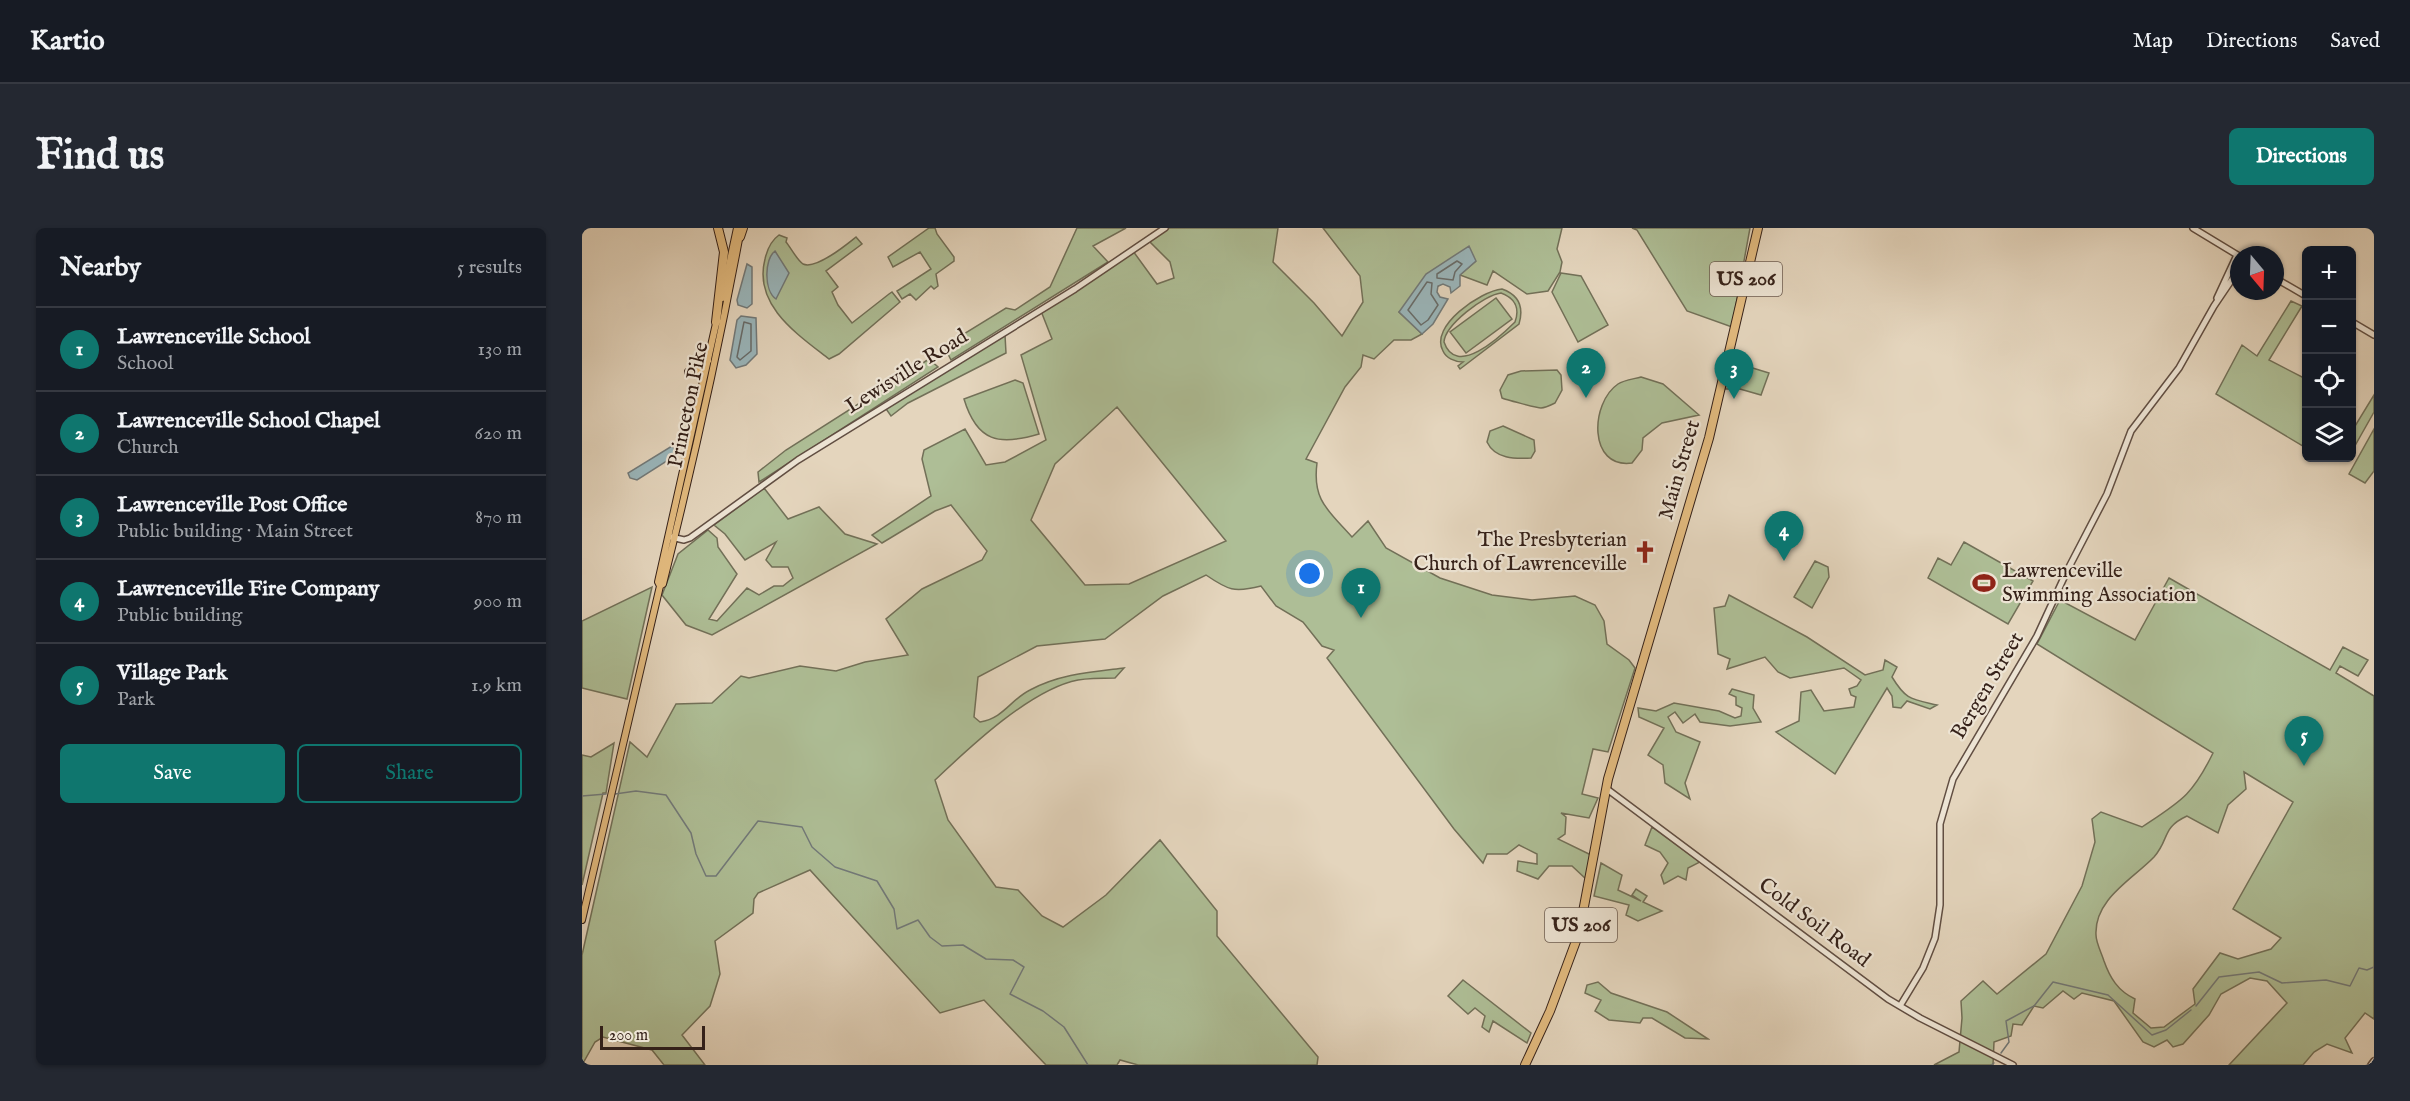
<!DOCTYPE html>
<meta charset="utf-8">
<style>
:root{--surface:#171b24;--page:#242831;--text:#f1f3f6;--muted:#9ea1a6;--line:#363941;--accent:#0f766e}
body{margin:0;font-family:"IM FELL English",serif;background:var(--page);color:var(--text)}
.controls{position:absolute;right:18px;top:18px;display:grid;overflow:hidden;border-radius:9px;box-shadow:0 2px 4px #0004}
.controls button{width:54px;height:54px;display:grid;place-items:center;padding:0;border:0;border-bottom:2px solid var(--line);background:var(--surface);color:var(--text);font:30px sans-serif}
.compass{position:absolute;left:1648px;top:18px;width:54px;height:54px;border-radius:50%;background:var(--surface);box-shadow:0 2px 4px #0004;rotate:161deg}
.scale{position:absolute;left:18px;bottom:15px;width:105px;box-sizing:border-box;padding-left:6px;border:3px solid #352119;border-top:0;font-size:16px;line-height:21px;white-space:nowrap;color:#352119;-webkit-text-stroke:4px #ede4d4;paint-order:stroke}
.you{position:absolute;left:728px;top:346px;width:21px;height:21px;margin:-15px;border:4px solid #fff;border-radius:50%;background:#1a73e8;box-shadow:0 0 0 9px #1a73e833}
.badge{display:grid;place-items:center;width:39px;height:39px;border-radius:50%;background:var(--accent);color:#fff;font-size:20px;font-weight:700}
.pin{position:absolute;translate:-50% -50px;filter:drop-shadow(0 2px 3px #0008)}
.pin::after{content:'';position:absolute;top:32px;width:21px;height:18px;background:inherit;clip-path:polygon(0 0,100% 0,50% 100%)}
.list{margin:0;padding:0;list-style:none}
h2{display:flex;justify-content:space-between;align-items:center;height:78px;margin:0;padding:0 24px;font-size:26px}
h2 small{font-size:20px;font-weight:400;color:var(--muted)}
.list li{display:grid;grid-template-columns:39px 1fr auto;gap:18px;align-items:center;box-sizing:border-box;height:84px;padding:0 24px;border-top:2px solid var(--line)}
.list b{display:block;font-size:22px;white-space:nowrap}
.list p{margin:0;font-size:20px;white-space:nowrap;color:var(--muted)}
.list em{font-size:20px;font-style:normal;color:var(--muted)}
.actions{display:flex;gap:12px;padding:18px 24px}
.actions a{flex:1;padding:14px 0;border:2px solid var(--accent);border-radius:9px;text-align:center;font-size:21px;color:var(--accent)}
.actions .main{background:var(--accent);color:#fff}
.icon{flex:none;width:33px;height:33px;fill:none;stroke:currentColor;stroke-width:2;stroke-linecap:round;stroke-linejoin:round}
.map{position:relative;flex:none;width:1792px;height:837px;overflow:hidden;border-radius:9px}
header{display:flex;align-items:center;gap:36px;box-sizing:border-box;height:84px;padding:0 30px;background:var(--surface);border-bottom:2px solid var(--line)}
header strong{font-size:28px}
nav{display:flex;gap:33px;margin-inline-start:auto;font-size:21px}
.intro{display:flex;align-items:center;justify-content:space-between;box-sizing:border-box;height:144px;padding:0 36px}
h1{margin:0;font-size:42px}
.button{padding:15px 27px;border-radius:9px;background:var(--accent);color:#fff;font-size:21px;font-weight:700}
main{display:flex;gap:36px;padding:0 36px}
aside{flex:1;background:var(--surface);border-radius:9px;box-shadow:0 2px 4px #0004}
.map>svg:first-child{display:block}
</style>
<header>
<strong>Kartio</strong>
<nav><a>Map</a><a>Directions</a><a>Saved</a></nav>
</header>
<div class="intro"><h1>Find us</h1><a class="button">Directions</a></div>
<main>
<aside>
<h2>Nearby<small>5 results</small></h2>
<ul class="list">
<li><span class="badge">1</span><div><b>Lawrenceville School</b><p>School</p></div><em>130 m</em></li>
<li><span class="badge">2</span><div><b>Lawrenceville School Chapel</b><p>Church</p></div><em>620 m</em></li>
<li><span class="badge">3</span><div><b>Lawrenceville Post Office</b><p>Public building · Main Street</p></div><em>870 m</em></li>
<li><span class="badge">4</span><div><b>Lawrenceville Fire Company</b><p>Public building</p></div><em>900 m</em></li>
<li><span class="badge">5</span><div><b>Village Park</b><p>Park</p></div><em>1.9 km</em></li>
</ul>
<div class="actions"><a class="main">Save</a><a>Share</a></div>
</aside>
<div class="map">
<svg width="1792" height="837" viewBox="0 0 1792 837">
<rect width="100%" height="100%" fill="#e4d5bd"/>
<filter id="stains"><feTurbulence type="fractalNoise" baseFrequency=".00333" numOctaves="4"/><feColorMatrix values="0 0 0 0 .2 0 0 0 0 .09 0 0 0 0 .02 0 0 0 .5 -.17"/></filter>
<radialGradient id="worn" r=".72"><stop offset=".6" stop-color="#630" stop-opacity="0"/><stop offset="1" stop-color="#630" stop-opacity=".3"/></radialGradient>
<path fill="#aebe96" stroke="#727058" stroke-width="1.5" fill-rule="evenodd" d="M 347,0 L 353,0 L 355,6 L 372,29 L 372,33 L 354,46 L 356,58 L 352,61 L 349,58 L 334,72 L 328,66 L 320,71 L 315,63 L 349,41 L 338,24 L 311,39 L 306,29 Z
M 495,0 L 544,0 L 511,18 L 526,34 L 369,132 L 364,122 L 380,107 L 424,80 L 433,82 L 468,59 Z
M 583,0 L 696,0 L 691,34 L 732,75 L 760,108 L 781,74 L 778,48 L 741,0 L 980,0 L 975,21 L 980,34 L 978,44 L 966,63 L 945,66 L 911,43 L 905,57 L 878,47 L 894,33 L 817,84 L 840,106 L 829,112 L 812,112 L 792,131 L 781,127 L 779,139 L 763,159 L 724,231 L 735,235 C 730,273 747,283 770,309 L 786,293 L 804,320 L 858,350 L 910,367 L 950,372 L 993,368 L 1013,377 L 1022,393 L 1025,416 L 1047,432 L 1053,440 L 1026,524 L 1011,521 L 1000,566 L 1016,570 L 1007,590 L 979,585 L 984,589 L 983,606 L 976,611 L 1009,627 L 1004,651 L 990,638 L 967,638 L 956,651 L 935,643 L 936,633 L 955,636 L 955,626 L 937,617 L 925,626 L 905,626 L 901,635 L 872,601 L 745,430 L 752,422 L 740,418 L 721,394 L 694,378 L 679,358 C 652,365 646,362 624,347 L 581,368 L 523,411 L 455,418 L 396,449 L 392,489 L 398,494 C 422,490 428,472 448,462 C 478,446 509,444 542,440 L 533,450 C 521,450 508,450 496,452 C 449,461 388,519 353,552 L 366,592 L 414,659 L 436,662 L 460,688 L 481,699 L 524,667 L 578,612 L 635,683 L 635,708 L 736,829 L 735,837 L 556,837 L 538,832 L 535,837 L 464,837 L 402,772 L 358,785 L 228,642 L 176,665 L 172,671 L 171,685 L 133,713 L 138,746 L 128,778 L 100,807 L 123,837 L 82,837 L 70,822 L 21,809 L 13,814 L 0,837 L 0,727 L 48,514 L 65,529 L 94,476 L 130,475 L 159,448 L 167,450 L 218,438 L 254,443 L 283,434 L 326,427 L 304,391 L 340,361 L 400,332 L 405,323 L 369,277 L 353,283 L 300,315 L 290,307 L 349,268 L 340,231 L 342,222 L 383,201 L 404,237 L 423,234 L 464,212 L 439,127 L 470,111 L 459,83 L 551,23 L 575,56 L 592,50 L 588,34 L 566,12 ZM 535,179 L 644,313 L 547,356 L 503,357 L 449,292 L 473,236 Z
M 1050,0 L 1168,0 L 1150,99 L 1105,83 L 1055,2 Z
M 197,7 L 205,10 L 204,14 C 209,20 215,32 221,36 C 234,42 264,17 274,9 L 280,16 L 244,43 L 256,59 L 250,64 L 256,77 L 270,95 L 307,66 L 310,64 L 318,74 L 257,126 L 247,131 C 215,106 171,77 183,31 C 185,22 190,12 197,7 Z
M 979,45 L 999,48 L 1026,97 L 996,114 L 970,64 Z
M 920,61 C 937,67 942,79 937,96 L 878,141 L 876,138 L 881,134 C 873,134 864,130 861,123 C 847,98 899,63 920,61 ZM 919,65 C 933,70 938,80 933,94 C 918,109 874,150 862,114 C 863,97 902,67 919,65 Z
M 914,70 L 930,91 L 884,125 L 868,104 Z
M 1709,73 L 1720,78 L 1687,132 L 1724,151 L 1724,220 L 1634,166 L 1660,117 L 1675,128 Z
M 423,107 L 424,125 L 326,175 L 309,188 L 302,178 Z
M 347,131 L 356,139 L 177,254 L 176,244 L 204,222 Z
M 1151,134 L 1187,145 L 1179,167 L 1158,161 L 1143,161 Z
M 975,142 L 979,147 L 980,162 L 973,175 C 969,177 963,180 959,180 C 955,180 922,171 920,170 L 918,162 L 926,147 L 939,143 Z
M 1059,149 L 1081,156 L 1117,187 L 1080,195 L 1061,210 L 1060,222 L 1050,235 C 1006,241 1008,175 1036,156 C 1042,152 1052,151 1059,149 Z
M 433,152 L 441,155 L 457,206 C 417,218 395,214 382,171 Z
M 1792,167 L 1792,184 L 1770,223 L 1770,203 Z
M 921,198 L 952,212 L 953,223 L 949,230 C 933,231 913,231 905,214 L 908,203 Z
M 1792,201 L 1792,243 L 1783,255 L 1767,246 Z
M 182,260 L 206,291 L 237,279 L 263,306 L 295,316 L 130,407 L 104,397 L 80,367 L 96,326 L 126,302 L 135,310 L 136,319 L 155,346 L 127,391 L 135,393 L 165,360 L 177,367 L 192,358 L 201,358 L 211,350 L 206,339 L 190,339 L 184,332 L 194,314 L 163,332 L 143,306 L 132,297 Z
M 1382,314 L 1451,353 L 1426,396 L 1346,350 L 1356,330 L 1369,337 Z
M 1233,333 L 1246,339 L 1247,349 L 1230,380 L 1212,369 Z
M 1587,350 L 1748,442 L 1761,419 L 1786,432 L 1776,448 L 1758,438 L 1754,445 L 1792,468 L 1792,791 L 1783,785 L 1763,810 L 1770,825 L 1745,816 L 1732,824 L 1721,837 L 1647,837 L 1705,775 L 1685,753 L 1668,750 L 1639,766 L 1627,787 L 1601,816 L 1591,819 L 1585,812 L 1572,819 L 1561,814 L 1532,773 L 1500,765 L 1492,771 L 1481,763 L 1461,780 L 1452,778 L 1440,797 L 1431,796 L 1429,808 L 1412,814 L 1411,837 L 1352,837 L 1377,824 L 1380,790 L 1379,773 L 1401,753 L 1415,766 L 1464,726 L 1500,658 L 1513,614 L 1510,591 L 1519,584 L 1560,599 C 1599,573 1610,568 1631,525 L 1455,416 L 1478,372 L 1553,412 ZM 1662,544 L 1711,574 L 1651,681 L 1699,710 L 1689,721 L 1656,731 L 1638,725 L 1611,761 L 1613,776 L 1582,799 L 1569,800 L 1551,785 L 1553,771 C 1536,763 1528,750 1522,733 C 1520,726 1514,715 1514,707 C 1512,671 1551,651 1572,629 C 1588,611 1579,600 1605,588 L 1636,605 L 1646,577 L 1664,561 Z
M 70,359 L 45,471 L 0,460 L 0,393 Z
M 1147,367 L 1225,409 L 1283,447 L 1301,442 L 1303,432 L 1315,439 L 1310,449 C 1324,472 1329,471 1355,477 L 1348,481 L 1325,473 L 1319,480 L 1311,479 L 1310,468 L 1305,460 L 1253,546 L 1194,504 L 1217,493 L 1219,464 L 1229,462 L 1242,483 L 1272,479 L 1274,469 L 1269,467 L 1267,461 L 1275,458 L 1279,452 L 1262,440 L 1208,450 L 1196,444 L 1183,429 L 1145,441 L 1148,431 L 1136,426 L 1132,380 L 1143,378 Z
M 1150,461 L 1172,467 L 1171,480 L 1179,494 L 1148,498 L 1118,494 L 1113,486 L 1101,495 L 1093,484 L 1086,489 L 1094,504 L 1118,514 L 1103,555 L 1108,571 L 1083,555 L 1081,537 L 1066,527 L 1082,500 L 1057,489 L 1056,480 L 1074,483 L 1092,475 L 1137,483 L 1153,490 L 1159,488 L 1160,480 L 1154,477 L 1154,469 L 1147,466 Z
M 32,515 L 24,565 L 21,565 L 0,657 L 0,527 L 9,529 Z
M 1070,599 L 1118,634 L 1106,640 L 1104,652 L 1096,648 L 1082,656 L 1079,647 L 1086,635 L 1078,624 L 1063,617 Z
M 1019,635 L 1040,647 L 1036,662 L 1059,673 L 1050,667 L 1054,661 L 1065,668 L 1061,674 L 1080,683 L 1056,693 L 1044,687 L 1047,677 L 1012,668 Z
M 881,752 L 949,805 L 945,815 L 911,793 L 907,804 L 900,799 L 903,788 L 893,780 L 886,786 L 866,768 Z
M 1016,754 L 1029,765 L 1085,784 L 1126,811 L 1103,810 L 1070,790 L 1061,790 L 1058,795 L 1027,792 L 1013,783 L 1019,772 L 1003,765 L 1005,757 Z"/>
<path fill="#9ab6bb" stroke="#727a7a" stroke-width="1.5" d="M 887,18 L 894,33 L 878,47 L 878,58 L 869,65 L 868,59 L 861,56 L 856,58 L 855,64 L 858,69 L 866,71 L 851,96 L 840,106 L 817,84 L 844,46 Z
M 193,23 L 207,45 L 194,71 C 182,63 182,31 193,23 Z
M 165,36 L 170,39 L 170,76 L 165,80 L 156,77 L 155,72 Z
M 159,88 L 174,90 L 175,126 L 164,137 L 154,140 L 148,132 L 155,92 Z
M 90,218 L 94,223 L 88,231 L 55,252 L 48,250 L 46,245 Z"/>
<g fill="none" stroke-linecap="round" stroke-linejoin="round">
<path stroke="#686c6a" stroke-width="1.5" d="M 875,33 L 880,36 L 873,44 L 871,52 L 855,50 L 855,46 Z
M 845,54 L 850,55 L 849,66 L 856,77 L 846,92 L 839,97 L 826,82 Z
M 162,94 L 169,96 L 169,123 L 158,132 L 155,129 Z"/>
<path stroke="#727a7a" stroke-width="1.5" d="M 33,566 L 54,563 L 84,567 L 109,605 L 114,626 L 124,648 L 134,648 L 176,593 L 220,599 L 230,619 L 253,639 L 295,653 L 312,681 L 315,701 L 336,692 L 348,709 L 360,718 L 381,717 L 404,731 L 431,732 L 442,739 L 428,766 L 461,783 L 482,799 L 506,837
M 0,568 L 24,566
M 1614,778 L 1637,749 L 1677,744 L 1700,755 L 1744,752 L 1768,758 L 1777,740 L 1785,742 L 1792,739
M 1419,825 L 1427,814 L 1424,793 L 1452,778 L 1471,754 L 1526,767 L 1570,807 L 1584,802 L 1609,782
M 1409,837 L 1412,835"/>
<g stroke="#614e42" stroke-width="8">
<path id="minor" d="M 1611,0 L 1657,28
M 1693,50 L 1724,68
M 1635,70 L 1655,27
M 1770,94 L 1792,107
M 89,309 L 102,312 L 108,310 L 216,232 L 493,61 L 583,0
M 1025,561 L 1306,771 L 1338,790 L 1431,837
M 1318,778 L 1341,740 L 1353,710 L 1358,677 L 1358,596 L 1371,551 L 1455,408 L 1485,343 L 1525,266 L 1549,203 L 1597,140 L 1632,78 L 1657,41
M 1789,837 L 1792,833"/>
</g>
<g stroke="#352119" stroke-width="8">
<path id="major" d="M 140,70 L 155,0
M 106,144 L 116,143 L 126,133
M 78,358 L 81,356 C 110,240 136,124 158,6
M 0,692 L 78,358 L 76,354 L 135,91"/>
</g>
<g stroke="#352119" stroke-width="10">
<path id="highway" d="M 158,9 L 161,0
M 134,94 L 142,24 L 136,0
M 943,837 L 968,783 L 997,705 L 1026,551 L 1127,210 L 1176,0"/>
</g>
<use href="#minor" stroke="#ede4d4" stroke-width="5"/>
<use href="#major" stroke="#e2ba7e" stroke-width="6"/>
<use href="#highway" stroke="#e2ba7e" stroke-width="8"/>
</g>
<defs>
<g id="church-bare" transform="scale(1.8)"><path d="M-1.2-6h2.4v3.5h3.3v2.4h-3.3V6h-2.4V-.1h-3.3v-2.4h3.3Z" fill="#8f2418" stroke="#ede4d4" stroke-width="2.5" paint-order="stroke"/></g>
<g id="stadium-bare" transform="scale(1.8)"><path d="M0-5a6.5 5 0 1 0 0 10a6.5 5 0 1 0 0-10ZM-3.5-1.8h7v3.6h-7Z" fill="#8f2418" stroke="#ede4d4" stroke-width="2.5" paint-order="stroke"/></g>
</defs>
<g fill-rule="evenodd">
<use href="#church-bare" x="1063" y="324"/>
<use href="#stadium-bare" x="1402" y="355"/>
</g>
<g text-anchor="middle" dominant-baseline="central" stroke-width="4.5" stroke-linejoin="round" paint-order="stroke">
<g fill="#ede4d4" stroke="#6c5c51" stroke-width="1.5">
<rect x="1128" y="34" width="72" height="34" rx="4.5"/>
<rect x="963" y="680" width="72" height="34" rx="4.5"/>
</g>
<g font-size="20" font-weight="bold" fill="#352119">
<text x="1164" y="51">US 206</text>
<text x="999" y="697">US 206</text>
</g>
<g font-size="21" fill="#352119" stroke="#ede4d4">
<text transform="translate(325 144) rotate(-32)">Lewisville Road</text>
<text transform="translate(107 177) rotate(-78)">Princeton Pike</text>
<text transform="translate(1098 242) rotate(-74)">Main Street</text>
<text transform="translate(1406 458) rotate(-59)">Bergen Street</text>
<text transform="translate(1232 695) rotate(37)">Cold Soil Road</text>
</g>
<g font-size="21" fill="#352119" stroke="#ede4d4" text-anchor="end">
<text x="1045" y="312">The Presbyterian<tspan x="1045" dy="24">Church of Lawrenceville</tspan></text>
<text x="1420" y="343" text-anchor="start">Lawrenceville<tspan x="1420" dy="24">Swimming Association</tspan></text>
</g>
</g>
<rect width="100%" height="100%" filter="url(#stains)"/>
<rect width="100%" height="100%" fill="url(#worn)"/>
</svg>
<div class="controls">
<button>+</button>
<button>−</button>
<button><svg class="icon" aria-label="locate" viewBox="0 0 24 24"><circle cx="12" cy="12" r="6"/><path d="M12 2v4M12 18v4M2 12h4M18 12h4"/></svg></button>
<button><svg class="icon" aria-label="layers" viewBox="0 0 24 24"><path d="M12 4l9 5-9 5-9-5zM3 14l9 5 9-5"/></svg></button>
</div>
<svg class="compass" viewBox="-18 -18 36 36"><path d="M0-13l5 13h-10z" fill="#e53935"/><path d="M0 13l5-13h-10z" fill="#9ea1a6"/></svg>
<div class="scale">200 m</div>
<div class="you"></div>
<div class="pin badge" style="left:779px;top:390px">1</div>
<div class="pin badge" style="left:1004px;top:170px">2</div>
<div class="pin badge" style="left:1152px;top:171px">3</div>
<div class="pin badge" style="left:1202px;top:333px">4</div>
<div class="pin badge" style="left:1722px;top:538px">5</div>
</div>
</main>
